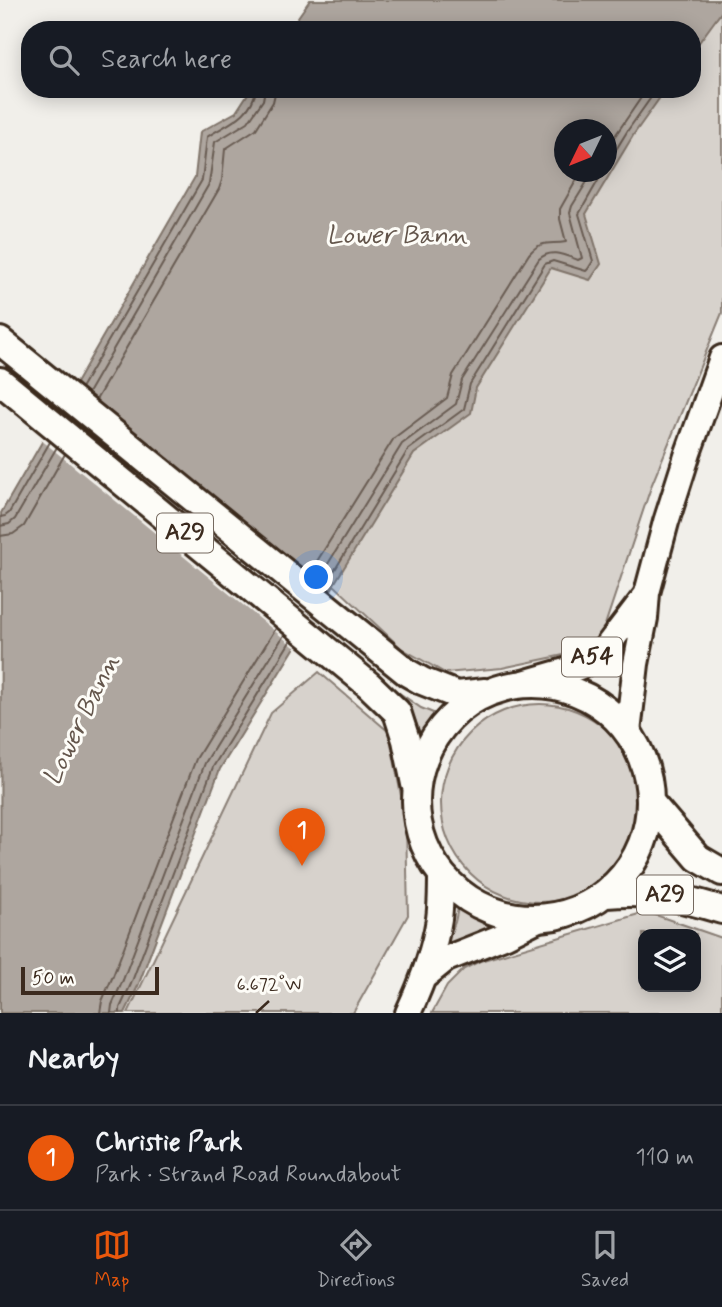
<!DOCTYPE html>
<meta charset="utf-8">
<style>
:root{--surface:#171b24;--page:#242831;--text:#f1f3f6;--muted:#9ea1a6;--line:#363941;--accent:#ea580c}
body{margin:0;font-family:Mynerve,sans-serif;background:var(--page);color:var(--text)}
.controls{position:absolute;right:21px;bottom:21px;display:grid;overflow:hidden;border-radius:14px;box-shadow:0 4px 18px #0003}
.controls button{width:63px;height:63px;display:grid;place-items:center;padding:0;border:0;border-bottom:2px solid var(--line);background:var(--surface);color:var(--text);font:35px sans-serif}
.compass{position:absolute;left:554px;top:119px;width:63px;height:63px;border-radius:50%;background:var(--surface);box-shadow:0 4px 18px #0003;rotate:227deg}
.scale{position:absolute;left:21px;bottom:18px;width:138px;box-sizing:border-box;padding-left:7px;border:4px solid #3b2a1e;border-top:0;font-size:19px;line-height:24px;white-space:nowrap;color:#3b2a1e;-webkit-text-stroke:5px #fdfcf7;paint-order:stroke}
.you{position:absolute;left:317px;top:578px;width:24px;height:24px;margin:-18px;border:5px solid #fff;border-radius:50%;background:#1a73e8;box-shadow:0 0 0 10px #1a73e833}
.badge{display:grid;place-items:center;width:46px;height:46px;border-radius:50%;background:var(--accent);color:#fff;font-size:23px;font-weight:700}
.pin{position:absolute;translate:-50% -58px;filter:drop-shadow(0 2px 4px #0008)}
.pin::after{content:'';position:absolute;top:37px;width:24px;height:21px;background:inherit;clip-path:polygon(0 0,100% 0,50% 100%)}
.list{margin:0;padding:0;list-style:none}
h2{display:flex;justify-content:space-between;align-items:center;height:91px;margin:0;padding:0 28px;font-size:30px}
h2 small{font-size:23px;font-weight:400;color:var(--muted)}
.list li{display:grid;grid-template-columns:46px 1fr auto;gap:21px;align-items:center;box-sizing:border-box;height:105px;padding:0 28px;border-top:2px solid var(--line)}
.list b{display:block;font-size:26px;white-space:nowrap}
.list p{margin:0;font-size:23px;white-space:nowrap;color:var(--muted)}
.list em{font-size:23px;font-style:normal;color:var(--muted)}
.icon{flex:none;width:38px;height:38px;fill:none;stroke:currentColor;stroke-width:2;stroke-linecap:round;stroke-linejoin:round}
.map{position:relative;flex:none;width:722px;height:1013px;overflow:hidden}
.search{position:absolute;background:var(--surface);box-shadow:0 4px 18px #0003;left:21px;right:21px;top:21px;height:77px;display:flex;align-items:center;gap:18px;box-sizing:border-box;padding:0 24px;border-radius:28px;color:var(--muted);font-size:26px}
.sheet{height:196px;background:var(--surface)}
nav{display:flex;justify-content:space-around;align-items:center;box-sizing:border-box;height:98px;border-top:2px solid var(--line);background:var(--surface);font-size:19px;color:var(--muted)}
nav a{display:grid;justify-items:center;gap:4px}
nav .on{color:var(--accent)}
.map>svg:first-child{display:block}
</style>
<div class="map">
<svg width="722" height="1013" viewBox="0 0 722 1013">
<rect width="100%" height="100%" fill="#f1efea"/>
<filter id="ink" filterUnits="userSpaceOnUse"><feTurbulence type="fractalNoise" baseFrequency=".0143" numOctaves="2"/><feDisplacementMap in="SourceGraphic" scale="14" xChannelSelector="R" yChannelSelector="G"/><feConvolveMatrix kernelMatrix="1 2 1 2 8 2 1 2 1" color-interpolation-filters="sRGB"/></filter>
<g filter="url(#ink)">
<path fill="#d7d2cc" stroke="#897e75" stroke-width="2" fill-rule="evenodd" d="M 722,12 L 722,313 L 652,484 L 605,625 L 592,649 L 502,668 L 445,673 L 401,648 L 334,585 L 330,592 L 322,585 L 564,172 L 606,172 L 606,89 L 692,89 L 692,44 Z
M 359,665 L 421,708 L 443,717 L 424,744 L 415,720 L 406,704 Z
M 319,672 L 389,732 L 406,822 L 408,915 L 353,1013 L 128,1013 L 271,713 Z
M441 803a99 99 0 1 1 198 0a99 99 0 1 1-198 0Z
M 459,903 L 473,911 L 495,921 L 495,927 L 445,948 L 455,922 Z
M 642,913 L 650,913 L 722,938 L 722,1013 L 432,1013 L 447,986 L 464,969 L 480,961 ZM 643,934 L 696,934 L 696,987 L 643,987 Z"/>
<path fill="#aea69f" stroke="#80746b" stroke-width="2" fill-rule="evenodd" d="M 310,0 L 722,0 L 722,11 L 692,52 L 692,30 L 289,30 Z
M 251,89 L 666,89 L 634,134 L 586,214 L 601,264 L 590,280 L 551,268 L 476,388 L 471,413 L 414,454 L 220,769 L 138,986 L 125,1013 L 0,1013 L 1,513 L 195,177 L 200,132 L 236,112 ZM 564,130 L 606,130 L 606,172 L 564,172 Z"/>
<path fill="#f1efea" d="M 73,382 L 332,593 L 298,650 L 40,439 Z"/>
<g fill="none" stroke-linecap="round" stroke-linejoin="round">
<path stroke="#695c52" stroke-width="2" d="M 606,149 L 647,89
M 606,166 L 628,130 L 657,89
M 81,388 L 202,180 L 207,137 C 226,124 252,117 256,89
M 88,393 L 209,184 L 215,142 L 248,122 L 263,100 L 265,89
M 96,400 L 219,189 L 222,180 L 225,149 L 256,129 L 273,102 L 276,89
M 0,517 L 5,516 L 9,513 L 50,442
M 0,526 L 9,524 L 15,519 L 57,447
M 0,536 L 13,534 L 24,526 L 65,454
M 309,574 L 394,438 L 447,398 L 453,375 L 529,254 C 542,239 550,245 566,242 L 560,219 L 560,209 L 581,172
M 318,580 L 402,444 L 456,404 L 462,380 L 539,259 C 551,248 564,255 578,260 L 582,258 L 570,213 L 572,206 L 593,172
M 325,586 L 408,450 L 464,409 L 470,384 L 545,264 L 553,261 L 586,271 L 588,269 L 593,261 L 579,214 L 603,172
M 100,1013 L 102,1001 L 113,976 L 196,759 L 276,628
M 111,1013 L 112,1005 L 123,980 L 205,763 L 284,635
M 120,1013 L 120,1008 L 131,984 L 213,767 L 291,640"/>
<g stroke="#3b2a1e" stroke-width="30">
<path id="primary" d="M 513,686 L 579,667 L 605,649 L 647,594
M 628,732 L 636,664 L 645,618 L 647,593 L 666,522 L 688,453 L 722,358
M 425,976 L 446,959 L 506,935 L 538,919
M 408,1013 C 422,983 434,952 439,919 C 441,904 441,889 441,874"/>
</g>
<g stroke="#3b2a1e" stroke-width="32">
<path id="trunk" d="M 0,341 L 408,673 L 422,681 L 457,695 L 485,692
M 0,381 L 369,685 L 397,712 L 406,740 L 415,784
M416 801a117 117 0 1 1 234 0a117 117 0 1 1-234 0Z
M 651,803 L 698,858 L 722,872
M 606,894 C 652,890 679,897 722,910"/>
</g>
<use href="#primary" stroke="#fdfcf7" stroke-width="24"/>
<use href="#trunk" stroke="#fdfcf7" stroke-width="26"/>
</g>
</g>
<path fill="none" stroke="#3b2a1e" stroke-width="2.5" d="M 256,1013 L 269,1001"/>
<g text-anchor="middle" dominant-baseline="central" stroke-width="6" stroke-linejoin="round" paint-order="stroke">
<g fill="#fdfcf7" stroke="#75695f" stroke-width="2">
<rect x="157" y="513.5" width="56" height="39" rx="5"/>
<rect x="562" y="637.5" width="60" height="39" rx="5"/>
<rect x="637" y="875.5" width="56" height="39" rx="5"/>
</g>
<g font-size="23" font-weight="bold" fill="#3b2a1e">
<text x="185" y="533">A29</text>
<text x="592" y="657">A54</text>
<text x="665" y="895">A29</text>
</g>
<g font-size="26" font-style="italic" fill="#63554b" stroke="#fdfcf7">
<text x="397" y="236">Lower Bann</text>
<text transform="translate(82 720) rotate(-64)">Lower Bann</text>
</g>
</g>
<g font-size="18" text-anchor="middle" fill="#3b2a1e" stroke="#fdfcf7" stroke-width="6" stroke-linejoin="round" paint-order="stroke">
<text x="269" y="990">6.672°W</text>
</g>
</svg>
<div class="controls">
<button><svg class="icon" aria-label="layers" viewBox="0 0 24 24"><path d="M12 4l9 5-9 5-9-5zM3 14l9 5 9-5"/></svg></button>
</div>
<svg class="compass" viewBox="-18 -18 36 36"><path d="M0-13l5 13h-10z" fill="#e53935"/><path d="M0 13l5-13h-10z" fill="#9ea1a6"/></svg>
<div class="scale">50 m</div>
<div class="you"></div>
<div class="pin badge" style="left:302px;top:866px">1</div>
<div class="search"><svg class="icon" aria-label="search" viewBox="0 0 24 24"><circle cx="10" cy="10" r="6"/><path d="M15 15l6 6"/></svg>Search here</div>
</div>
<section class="sheet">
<h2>Nearby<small></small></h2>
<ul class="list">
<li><span class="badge">1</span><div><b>Christie Park</b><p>Park · Strand Road Roundabout</p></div><em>110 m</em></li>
</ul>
</section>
<nav>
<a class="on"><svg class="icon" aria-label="map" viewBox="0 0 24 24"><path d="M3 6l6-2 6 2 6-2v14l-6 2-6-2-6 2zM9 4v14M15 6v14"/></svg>Map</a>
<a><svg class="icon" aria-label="directions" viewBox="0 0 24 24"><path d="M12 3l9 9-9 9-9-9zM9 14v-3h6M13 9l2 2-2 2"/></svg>Directions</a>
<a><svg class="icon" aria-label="saved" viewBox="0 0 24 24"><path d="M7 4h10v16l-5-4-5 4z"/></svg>Saved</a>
</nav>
